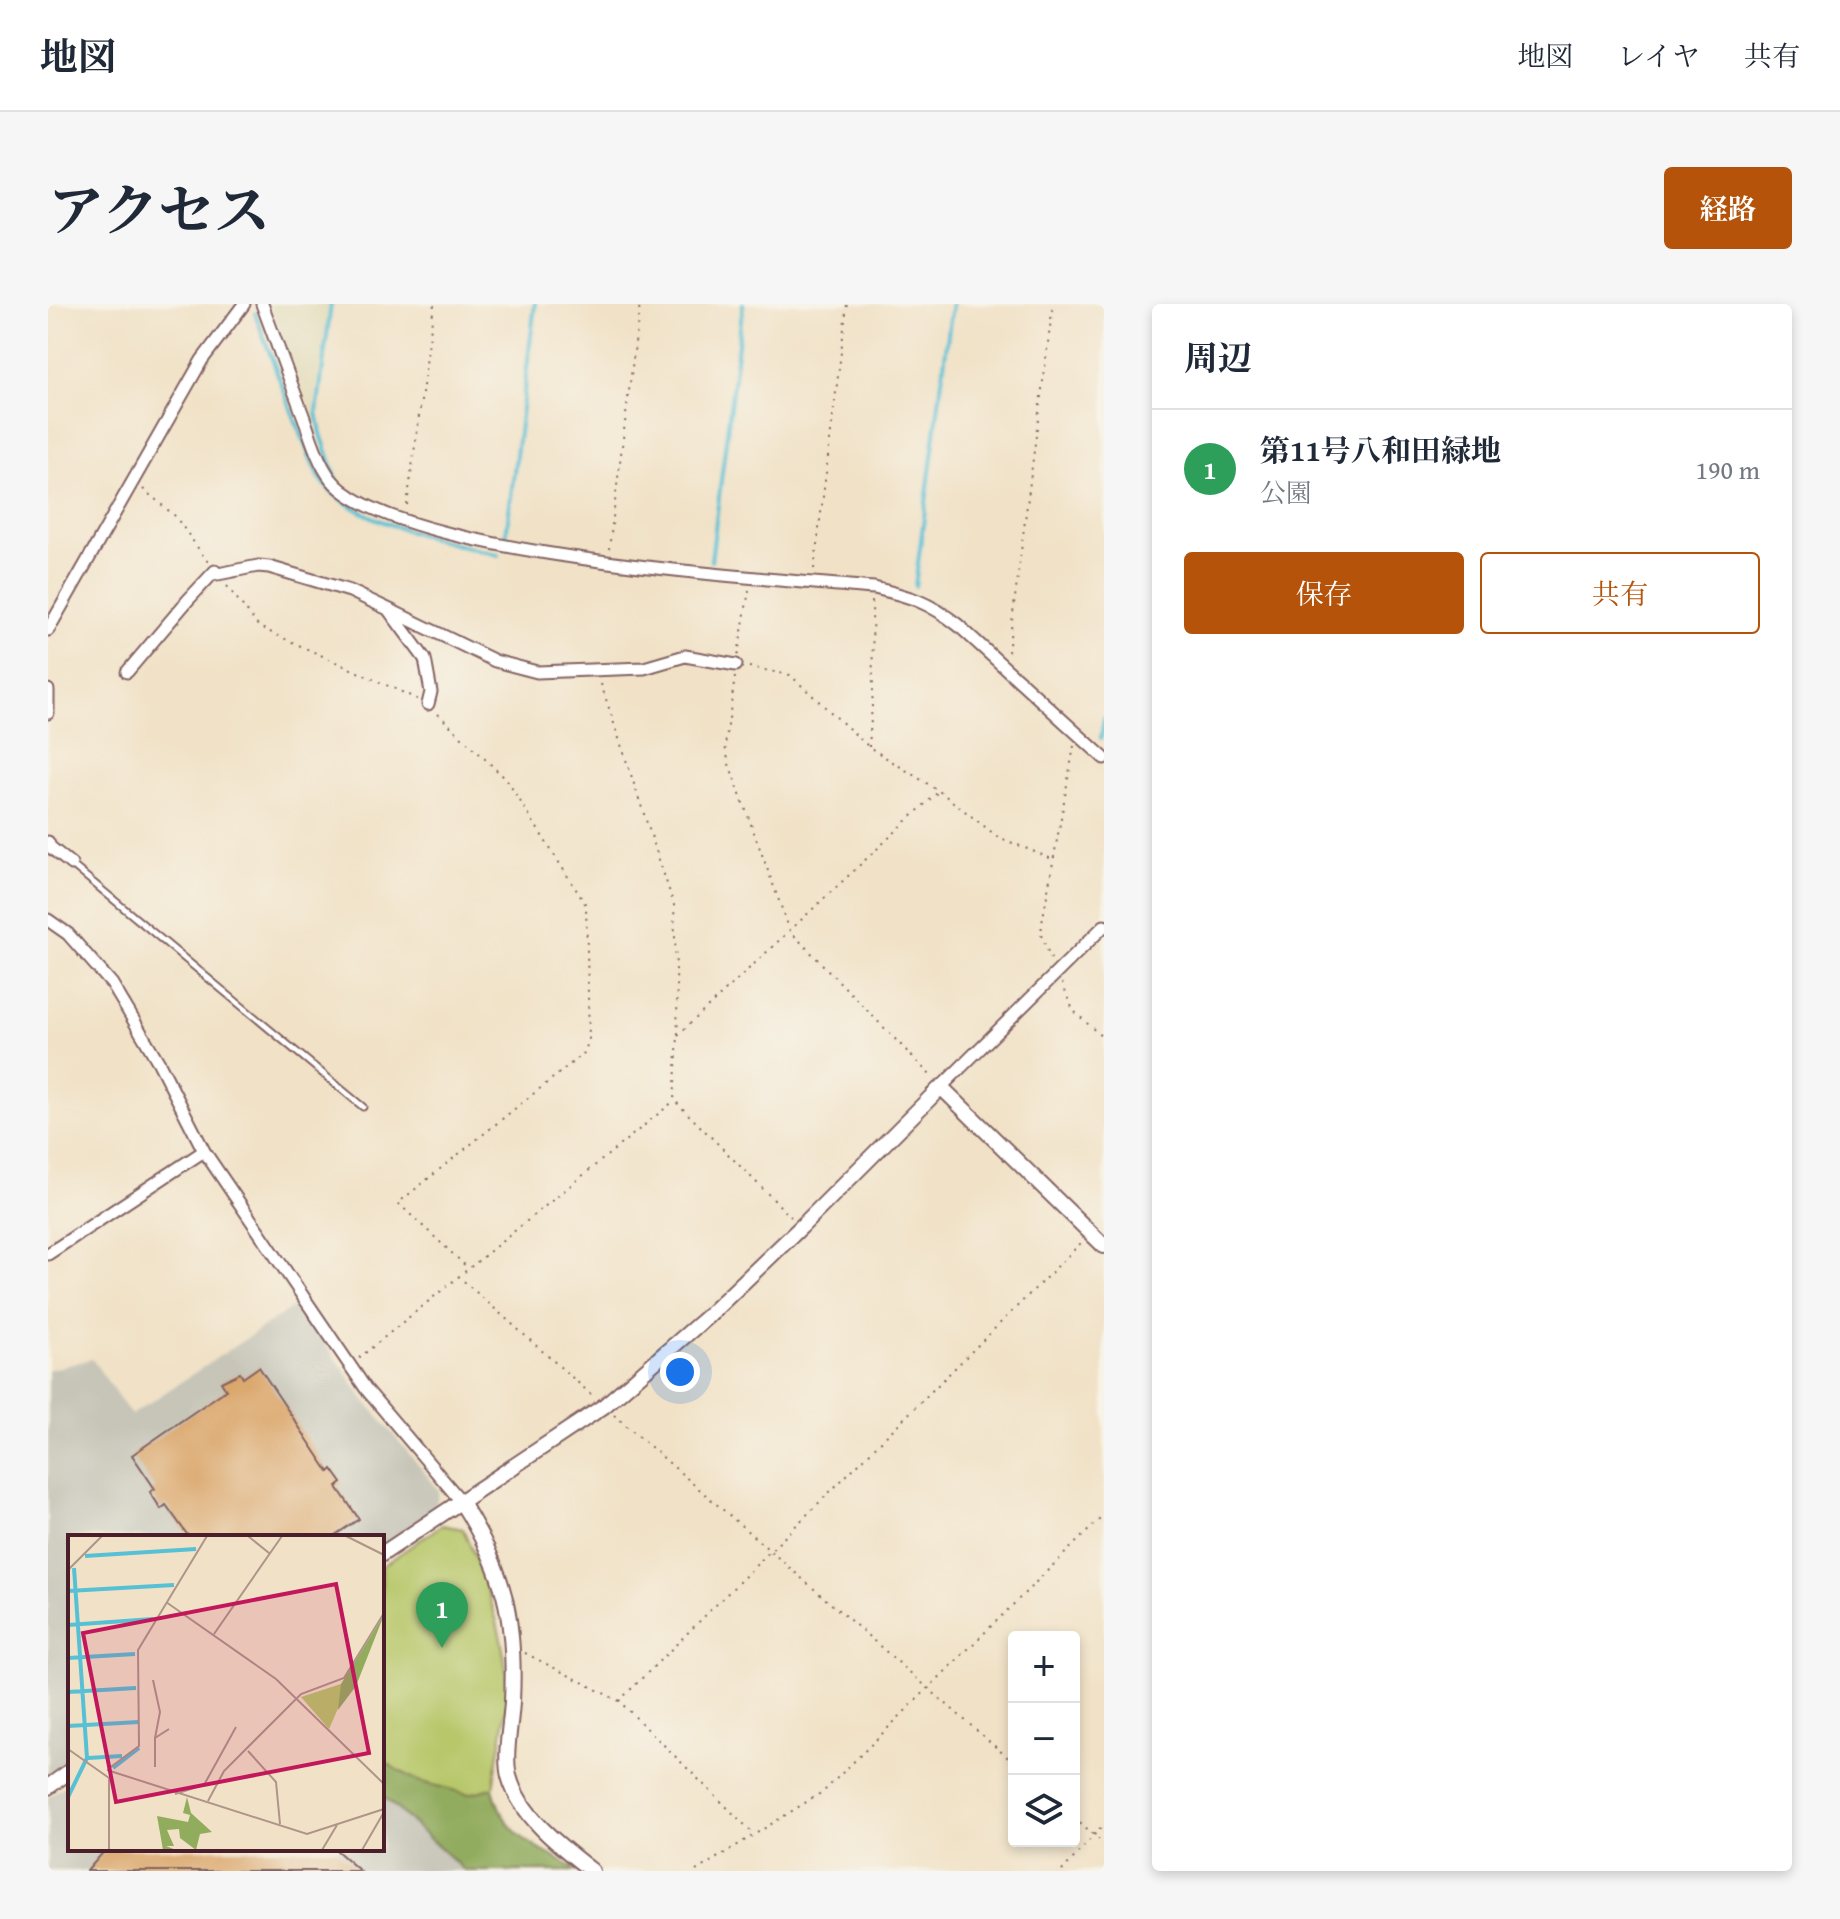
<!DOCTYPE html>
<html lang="ja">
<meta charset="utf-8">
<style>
:root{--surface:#fff;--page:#f6f6f7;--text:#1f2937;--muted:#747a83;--line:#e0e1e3;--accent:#b45309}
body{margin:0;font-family:"Gentium Book Plus","Noto Serif JP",serif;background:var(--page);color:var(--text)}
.controls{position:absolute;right:24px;bottom:24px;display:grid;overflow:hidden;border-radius:8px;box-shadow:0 4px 12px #0003}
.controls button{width:72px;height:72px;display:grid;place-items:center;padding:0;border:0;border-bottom:2px solid var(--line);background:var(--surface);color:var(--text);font:40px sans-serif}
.you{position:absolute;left:632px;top:1068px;width:28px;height:28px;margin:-20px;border:6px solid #fff;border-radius:50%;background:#1a73e8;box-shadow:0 0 0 12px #1a73e833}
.badge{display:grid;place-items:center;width:52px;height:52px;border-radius:50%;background:var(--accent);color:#fff;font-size:26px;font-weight:700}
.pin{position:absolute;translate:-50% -66px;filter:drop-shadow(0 2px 4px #0008)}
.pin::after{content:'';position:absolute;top:42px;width:28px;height:24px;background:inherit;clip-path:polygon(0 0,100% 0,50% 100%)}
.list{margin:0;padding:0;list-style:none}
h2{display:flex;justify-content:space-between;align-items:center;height:104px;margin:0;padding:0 32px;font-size:34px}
h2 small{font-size:26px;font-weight:400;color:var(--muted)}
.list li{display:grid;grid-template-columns:52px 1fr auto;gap:24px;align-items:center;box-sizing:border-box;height:120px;padding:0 32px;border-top:2px solid var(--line)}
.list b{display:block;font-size:30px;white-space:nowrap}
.list p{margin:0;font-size:26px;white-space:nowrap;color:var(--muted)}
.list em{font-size:26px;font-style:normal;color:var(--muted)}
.actions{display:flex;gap:16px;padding:24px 32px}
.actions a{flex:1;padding:18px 0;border:2px solid var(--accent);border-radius:8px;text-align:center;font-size:28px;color:var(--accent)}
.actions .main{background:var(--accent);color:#fff}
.icon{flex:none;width:44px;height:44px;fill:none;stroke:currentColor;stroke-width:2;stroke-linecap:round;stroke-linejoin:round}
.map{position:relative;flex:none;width:1056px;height:1567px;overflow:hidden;border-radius:8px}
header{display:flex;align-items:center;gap:48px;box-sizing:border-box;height:112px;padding:0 40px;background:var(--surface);border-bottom:2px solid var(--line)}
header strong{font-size:38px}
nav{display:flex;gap:44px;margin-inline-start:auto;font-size:28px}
.intro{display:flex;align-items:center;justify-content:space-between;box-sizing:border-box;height:192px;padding:0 48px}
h1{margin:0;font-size:56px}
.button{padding:20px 36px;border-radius:8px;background:var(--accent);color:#fff;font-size:28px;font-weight:700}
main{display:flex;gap:48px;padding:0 48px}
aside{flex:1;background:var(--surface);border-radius:8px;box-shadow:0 4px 12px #0003}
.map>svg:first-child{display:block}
</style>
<header>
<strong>地図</strong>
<nav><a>地図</a><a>レイヤ</a><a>共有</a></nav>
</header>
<div class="intro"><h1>アクセス</h1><a class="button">経路</a></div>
<main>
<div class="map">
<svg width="1056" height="1567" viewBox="0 0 1056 1567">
<rect width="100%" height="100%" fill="#f7f3e8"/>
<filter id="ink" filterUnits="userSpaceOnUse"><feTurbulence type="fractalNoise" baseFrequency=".0125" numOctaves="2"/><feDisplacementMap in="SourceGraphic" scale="16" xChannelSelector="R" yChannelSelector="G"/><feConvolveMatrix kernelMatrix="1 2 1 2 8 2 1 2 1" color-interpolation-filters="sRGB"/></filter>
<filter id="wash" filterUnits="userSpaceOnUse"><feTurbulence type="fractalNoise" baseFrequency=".006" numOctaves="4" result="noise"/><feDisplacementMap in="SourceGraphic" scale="32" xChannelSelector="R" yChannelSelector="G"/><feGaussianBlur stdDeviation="1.8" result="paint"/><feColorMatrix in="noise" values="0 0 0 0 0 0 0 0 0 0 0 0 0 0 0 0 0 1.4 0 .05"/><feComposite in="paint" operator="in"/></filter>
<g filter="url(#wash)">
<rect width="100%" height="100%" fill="#f1e2c7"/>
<path fill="#e3dbba" d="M 222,0 L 281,0 L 265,114 Z"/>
<path fill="#c6c5b8" d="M 250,1000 L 316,1095 L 391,1186 L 387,1205 L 334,1242 L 334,1233 L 22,1233 L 22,1456 L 0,1471 L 0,1066 L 44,1055 L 83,1111 Z
M 22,1478 L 22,1545 L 334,1545 L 334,1491 L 417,1567 L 0,1567 L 0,1493 Z"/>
<path fill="#b8c76a" stroke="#81734a" stroke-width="2" d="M 394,1221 L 415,1225 C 436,1272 459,1335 459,1386 C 458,1418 450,1452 445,1484 L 420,1491 L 370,1477 L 334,1457 L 334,1262 Z"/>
<path fill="#92ac5e" stroke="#6e6644" stroke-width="2" d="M 334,1457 L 370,1477 L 420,1490 L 445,1484 C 457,1536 490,1542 530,1567 L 417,1567 L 334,1491 Z"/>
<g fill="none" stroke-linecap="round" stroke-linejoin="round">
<path stroke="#58c0d5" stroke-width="4" d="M 283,0 L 269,108 L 273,130 L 288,174
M 207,9 C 222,50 237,90 253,130 C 259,144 264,162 273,175 C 304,220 400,238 451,251
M 458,232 L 487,0
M 663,257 L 695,0
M 867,282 L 904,0
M 1053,434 L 1056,414"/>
</g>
<g id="blocks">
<path fill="#daa66a" d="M 211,1063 L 281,1168 L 284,1165 L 294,1179 L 289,1183 L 311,1215 L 284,1233 L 175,1233 L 172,1228 L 164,1233 L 141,1233 L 118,1201 L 113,1205 L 102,1188 L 107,1185 L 84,1151 L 178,1086 L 173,1078 L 192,1069 L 195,1074 Z
M 58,1545 L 287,1545 L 312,1567 L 39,1567 Z"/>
</g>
</g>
<g filter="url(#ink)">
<use href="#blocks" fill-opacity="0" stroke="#846362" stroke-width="2"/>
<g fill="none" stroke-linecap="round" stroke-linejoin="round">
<g stroke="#846362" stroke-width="9">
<path id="service" d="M 24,561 L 315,803"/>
</g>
<g stroke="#846362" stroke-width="15">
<path id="minor" d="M 214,0 C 228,38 242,76 256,114 C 263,134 270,158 283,175 C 344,253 720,274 826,284 C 861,292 881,298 910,321 L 1056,454
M 170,270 L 210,262 L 221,263 L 302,287 L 340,305 L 377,355 L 383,388 L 380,400
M 340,305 L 447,357 L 489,368 L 596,364 L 637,352 L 688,361
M 0,326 L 154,56 L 196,0
M 79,368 L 140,296 L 167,267
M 0,386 L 0,409
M 0,538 L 2,543 L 23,560
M 0,616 L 20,630 L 64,680 L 111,759 L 156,847 L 318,1085 L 412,1196
M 893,783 L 1056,622
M 0,950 L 156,847"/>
</g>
<g stroke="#846362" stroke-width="18">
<path id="tertiary" d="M 412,1196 C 457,1267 468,1315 464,1398 C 463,1419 456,1452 461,1472 C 471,1511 513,1543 544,1567
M 334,1250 L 556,1102 L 661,1011 L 753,923 L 893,783 L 1056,942
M 0,1483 L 22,1467"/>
</g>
<path stroke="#846362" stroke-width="2" stroke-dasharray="2 6" stroke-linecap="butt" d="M 95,185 L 127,212 L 160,258
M 359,201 L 386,0
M 561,245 L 592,0
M 766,265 L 799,0
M 179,282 L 211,323 L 369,395
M 960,348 L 1005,0
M 690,351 L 701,286
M 701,363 L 742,371 L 821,443 L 891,487 L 950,533 L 1004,555
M 687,373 L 677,442 L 681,460 L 742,627 L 884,773
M 553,380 L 626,601 L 630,732 L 626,796 L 743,913
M 390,410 L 458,475 L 538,601 L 541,736 L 536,749 L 350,899 L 420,964
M 821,443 L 825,387 L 824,297
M 1003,655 L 993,631 L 994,619 L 1026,442
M 1014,679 L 1025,706 L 1056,735
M 630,731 L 891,487
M 410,972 L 546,1093
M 311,1054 L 626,797
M 566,1111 L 966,1459
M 477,1349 L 571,1397 L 705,1529
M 571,1397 L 1033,939
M 1026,1513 L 1056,1540
M 648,1567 L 776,1487 L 1056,1211
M 1014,1567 L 1056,1520"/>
<use href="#service" stroke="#fff" stroke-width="5"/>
<use href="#minor" stroke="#fff" stroke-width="11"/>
<use href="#tertiary" stroke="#fff" stroke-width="14"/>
</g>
</g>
<g transform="translate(20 1231)">
<rect width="316" height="316" fill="#f1e2c7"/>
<path d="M 273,149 L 275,162 L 261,194 L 233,162 Z" fill="#b8c76a"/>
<path d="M 316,80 L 288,151 L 270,175 L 273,149 ZM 119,262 L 123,278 L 144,297 L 132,299 L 128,315 L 112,303 L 111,294 L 99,295 L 106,311 L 98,311 L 108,315 L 95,315 L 89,281 L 120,287 L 122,280 L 115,278 Z" fill="#92ac5e"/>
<path fill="none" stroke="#58c0d5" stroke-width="4" d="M 17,21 L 128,14M 0,56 L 106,50M 0,90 L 85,84M 0,123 L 67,119M 0,157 L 68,153M 0,191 L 71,187M 20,223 L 54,221M 45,233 L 71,213M 0,262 L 19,223 L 6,33"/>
<path fill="none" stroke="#ae9489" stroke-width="2" d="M 180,1 L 201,18M 278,1 L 316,20M 0,35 L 34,1M 98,67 L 208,144 L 316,249M 146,99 L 214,1M 85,145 L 92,177 L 87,203M 0,214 L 41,243 L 41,315M 180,216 L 208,247 L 212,289M 87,232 L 87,203 L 101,194M 40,234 L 71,211 L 70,115 L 139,1M 39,235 L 239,299 L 316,274M 107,259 L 136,250 L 168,192M 140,266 L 156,236 L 233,159 L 276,143 L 316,78M 254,315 L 269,290M 294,315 L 316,277"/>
<path fill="#c2185b" fill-opacity="0.15" stroke="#c2185b" stroke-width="4" d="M 268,49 L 301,218 L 48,267 L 15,98 Z"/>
<rect width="316" height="316" fill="none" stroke="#4a1f2b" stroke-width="4"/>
</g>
</svg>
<div class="controls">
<button>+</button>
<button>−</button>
<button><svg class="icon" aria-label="layers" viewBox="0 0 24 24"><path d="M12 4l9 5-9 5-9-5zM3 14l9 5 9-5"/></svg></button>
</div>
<div class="you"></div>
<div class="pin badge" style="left:394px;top:1344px;background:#2e9e5b">1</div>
</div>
<aside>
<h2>周辺<small></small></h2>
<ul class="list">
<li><span class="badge" style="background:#2e9e5b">1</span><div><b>第11号八和田緑地</b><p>公園</p></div><em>190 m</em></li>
</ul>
<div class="actions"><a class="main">保存</a><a>共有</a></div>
</aside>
</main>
